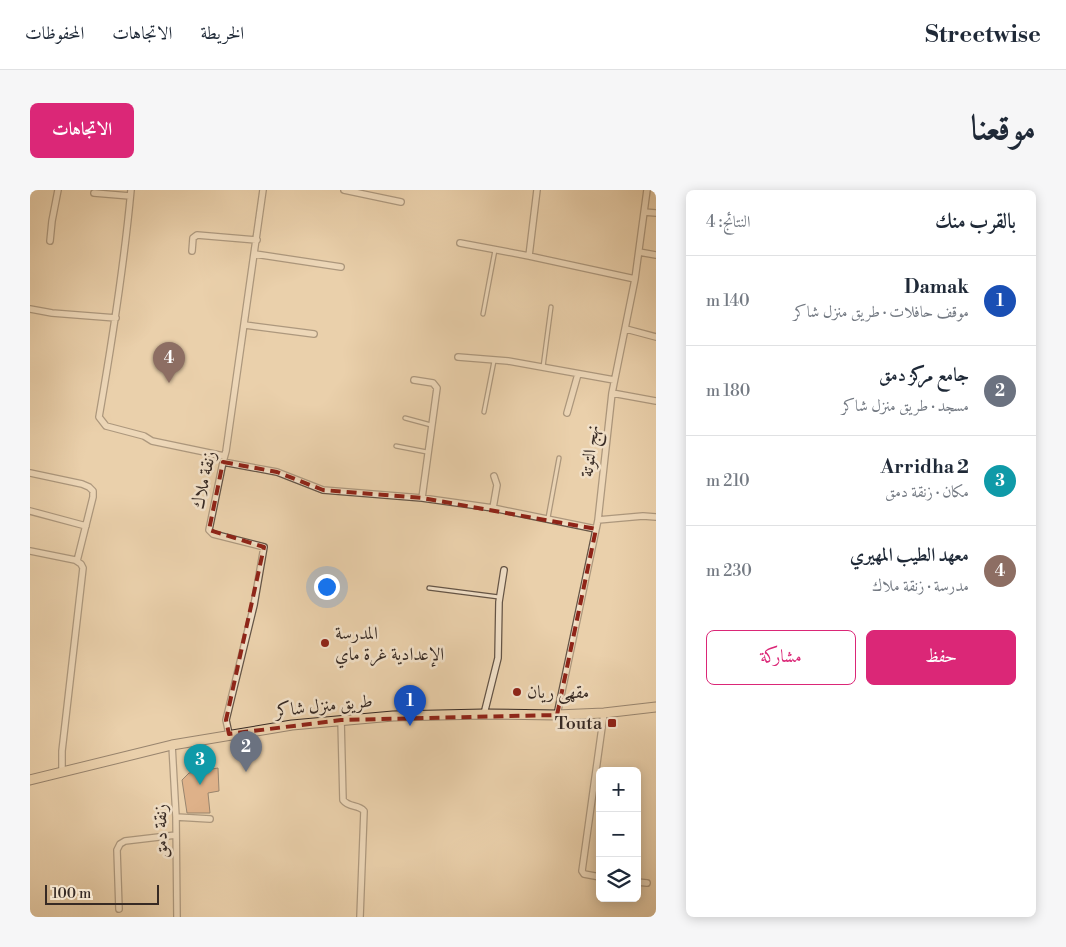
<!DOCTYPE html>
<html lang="ar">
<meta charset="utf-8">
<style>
:root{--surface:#fff;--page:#f6f6f7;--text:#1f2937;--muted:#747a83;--line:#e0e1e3;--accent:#db2777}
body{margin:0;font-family:"Libre Bodoni",Amiri,serif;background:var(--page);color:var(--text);direction:rtl}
.controls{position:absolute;right:15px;bottom:15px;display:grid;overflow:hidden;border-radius:8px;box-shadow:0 2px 12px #0003}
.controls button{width:45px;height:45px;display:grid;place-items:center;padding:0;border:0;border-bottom:1px solid var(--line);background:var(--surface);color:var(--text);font:25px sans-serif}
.scale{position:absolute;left:15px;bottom:12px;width:114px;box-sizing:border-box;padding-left:5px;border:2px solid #372a24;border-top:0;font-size:14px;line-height:18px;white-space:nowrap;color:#372a24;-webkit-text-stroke:4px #f1e0c8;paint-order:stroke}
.you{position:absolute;left:296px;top:396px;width:18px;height:18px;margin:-12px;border:4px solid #fff;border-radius:50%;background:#1a73e8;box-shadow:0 0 0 8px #1a73e833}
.badge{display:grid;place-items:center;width:32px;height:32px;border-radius:50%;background:var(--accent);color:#fff;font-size:16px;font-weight:700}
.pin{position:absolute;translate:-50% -41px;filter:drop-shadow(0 1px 2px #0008)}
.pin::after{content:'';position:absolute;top:26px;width:18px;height:15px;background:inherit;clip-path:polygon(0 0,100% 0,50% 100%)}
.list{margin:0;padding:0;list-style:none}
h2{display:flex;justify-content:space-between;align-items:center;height:65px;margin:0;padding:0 20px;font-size:21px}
h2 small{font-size:16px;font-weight:400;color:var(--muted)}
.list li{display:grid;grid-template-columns:32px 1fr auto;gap:15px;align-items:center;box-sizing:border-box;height:90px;padding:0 20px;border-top:1px solid var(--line)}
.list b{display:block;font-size:19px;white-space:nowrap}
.list p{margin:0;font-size:16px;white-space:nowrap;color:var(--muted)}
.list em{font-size:16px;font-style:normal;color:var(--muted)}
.actions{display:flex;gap:10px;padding:15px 20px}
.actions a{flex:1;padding:11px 0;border:1px solid var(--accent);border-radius:8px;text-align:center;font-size:18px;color:var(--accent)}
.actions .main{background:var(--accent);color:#fff}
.icon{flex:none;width:28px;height:28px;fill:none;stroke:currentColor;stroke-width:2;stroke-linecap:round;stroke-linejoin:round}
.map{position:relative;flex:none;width:626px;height:727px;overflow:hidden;direction:ltr;border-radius:8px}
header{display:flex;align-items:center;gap:30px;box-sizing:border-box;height:70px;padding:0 25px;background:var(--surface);border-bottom:1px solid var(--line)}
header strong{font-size:24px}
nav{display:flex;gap:28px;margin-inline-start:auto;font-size:18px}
.intro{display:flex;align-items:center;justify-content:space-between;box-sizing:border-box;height:120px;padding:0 30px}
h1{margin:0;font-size:35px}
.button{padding:12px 22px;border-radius:8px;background:var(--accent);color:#fff;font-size:18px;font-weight:700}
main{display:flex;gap:30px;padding:0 30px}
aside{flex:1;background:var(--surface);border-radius:8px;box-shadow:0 2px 12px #0003}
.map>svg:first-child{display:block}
</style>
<header>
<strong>Streetwise</strong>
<nav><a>الخريطة</a><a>الاتجاهات</a><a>المحفوظات</a></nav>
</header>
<div class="intro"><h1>موقعنا</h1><a class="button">الاتجاهات</a></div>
<main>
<aside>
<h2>بالقرب منك<small>النتائج: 4</small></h2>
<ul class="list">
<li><span class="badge" style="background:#1a4fb4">1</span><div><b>Damak</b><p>موقف حافلات · طريق منزل شاكر</p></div><em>140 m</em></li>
<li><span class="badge" style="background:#6b7280">2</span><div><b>جامع مركز دمق</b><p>مسجد · طريق منزل شاكر</p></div><em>180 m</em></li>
<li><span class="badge" style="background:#0f9aa8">3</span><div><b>Arridha 2</b><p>مكان · زنقة دمق</p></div><em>210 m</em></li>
<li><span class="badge" style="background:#8d6e63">4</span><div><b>معهد الطيب المهيري</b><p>مدرسة · زنقة ملاك</p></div><em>230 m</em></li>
</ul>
<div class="actions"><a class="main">حفظ</a><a>مشاركة</a></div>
</aside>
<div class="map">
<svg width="626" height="727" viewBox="0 0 626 727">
<rect width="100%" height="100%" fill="#ead0ab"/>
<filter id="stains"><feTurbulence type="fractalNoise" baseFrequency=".004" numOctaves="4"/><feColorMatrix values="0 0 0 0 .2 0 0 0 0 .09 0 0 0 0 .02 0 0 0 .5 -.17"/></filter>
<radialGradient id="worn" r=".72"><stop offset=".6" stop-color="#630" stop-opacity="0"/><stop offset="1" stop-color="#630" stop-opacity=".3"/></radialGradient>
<path fill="#d08d60" stroke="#372a24" d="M 188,578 L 189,601 L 178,603 L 180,623 L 157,623 L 152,590 L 159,583 Z"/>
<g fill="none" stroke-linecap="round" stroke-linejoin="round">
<g stroke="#645446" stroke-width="5.5">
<path id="lane" d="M 453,124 L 465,60
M 513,177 L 521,117
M 454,222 L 464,171
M 375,228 L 401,235
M 366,256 L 397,262
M 518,328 L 529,268
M 399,398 L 469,407"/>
</g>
<g stroke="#645446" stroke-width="8">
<path id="street" d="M 101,0 C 94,76 82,152 69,227 L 76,236 L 114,246 L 122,251 L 194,266
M 314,0 L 371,12
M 64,3 L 100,6
M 614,22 L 626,23
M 20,51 L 22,31 L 28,0
M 430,53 L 499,66 L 605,89
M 162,61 L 163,48 L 167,45 L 227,50
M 609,62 L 626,65
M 225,64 L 311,77
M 499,66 L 507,0
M 0,119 L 22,123 L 86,128
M 215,135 L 284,144
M 596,139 L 626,147
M 428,167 L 478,171 L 584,190
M 384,190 L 403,193 L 407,198 L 392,308
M 582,203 L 626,211
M 537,223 L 548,184
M 193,272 L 247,282 L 293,300 L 392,308 L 463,318 L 566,339
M 0,283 L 52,294 L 59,297 L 63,301 L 63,307 L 47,371
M 463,318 L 467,295 L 464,286
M 0,321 L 56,336
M 568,330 L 613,326 L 626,327
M 0,361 L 45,370 L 51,374 L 53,378 L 32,561 L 32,582
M 454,524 L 468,468 L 469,412 L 474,380
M 527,525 L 568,330 L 582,203 L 605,89 L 617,0
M 311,530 L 313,610 C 319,618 328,614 334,621 L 330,727
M 199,544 L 196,530 L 224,415 L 234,357 L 183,344 L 179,340 L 193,272 L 196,261 L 233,0
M 142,555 L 146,627 L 147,727
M 146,627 L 180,629
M 570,687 L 554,684 L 552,681 L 574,523
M 607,692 L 617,693
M 89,719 L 87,660 L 90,654 L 95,651 L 146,645"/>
</g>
<g stroke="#372a24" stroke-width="11">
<path id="primary" d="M 0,590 L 142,555 L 262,535 L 363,526 L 454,524 L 527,525 L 574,523 L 626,517"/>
</g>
<use href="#lane" stroke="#f1e0c8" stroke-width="3"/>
<use href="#street" stroke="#f1e0c8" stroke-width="5.5"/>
<use href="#primary" stroke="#ead0ab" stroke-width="9"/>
</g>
<path d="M0 0H626V727H0ZM 193,272 L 247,282 L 293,300 L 392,308 L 566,339 L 527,525 L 311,530 L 199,544 L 196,530 L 234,357 L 179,340 Z" fill="#ead0ab" fill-opacity=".55" fill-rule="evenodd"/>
<path fill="none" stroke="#8f2418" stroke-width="4" stroke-dasharray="10 6" stroke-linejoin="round" d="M 193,272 L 247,282 L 293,300 L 392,308 L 566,339 L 527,525 L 311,530 L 199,544 L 196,530 L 234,357 L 179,340 Z"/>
<g fill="#8f2418" stroke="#f1e0c8" stroke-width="2">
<circle cx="295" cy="453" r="5"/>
<circle cx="487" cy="502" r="5"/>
<rect x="577" y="528" width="10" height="10" rx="2.5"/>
</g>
<g text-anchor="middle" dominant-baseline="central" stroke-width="5" stroke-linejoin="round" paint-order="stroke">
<g font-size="18" fill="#372a24" stroke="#f1e0c8">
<text transform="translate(560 261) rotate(-83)">نهج التوتة</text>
<text transform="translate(174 290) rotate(-78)">زنقة ملاك</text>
<text transform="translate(294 516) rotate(-6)">طريق منزل شاكر</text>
<text transform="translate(131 641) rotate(-91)">زنقة دمق</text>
</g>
<g font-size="18" fill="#372a24" stroke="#f1e0c8" text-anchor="start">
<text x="305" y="443">المدرسة<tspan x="305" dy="21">الإعدادية غرة ماي</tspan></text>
<text x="497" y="502">مقهى ريان</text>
<text x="572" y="533" text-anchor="end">Touta</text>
</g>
</g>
<rect width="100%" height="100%" filter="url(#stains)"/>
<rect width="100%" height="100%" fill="url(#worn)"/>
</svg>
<div class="controls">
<button>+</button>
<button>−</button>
<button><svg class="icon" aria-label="layers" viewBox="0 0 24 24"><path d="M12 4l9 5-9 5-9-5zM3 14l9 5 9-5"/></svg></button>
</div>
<div class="scale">100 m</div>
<div class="you"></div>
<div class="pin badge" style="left:380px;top:536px;background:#1a4fb4">1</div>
<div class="pin badge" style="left:216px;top:582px;background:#6b7280">2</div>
<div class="pin badge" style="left:170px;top:595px;background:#0f9aa8">3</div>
<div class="pin badge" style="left:139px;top:193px;background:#8d6e63">4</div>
</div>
</main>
